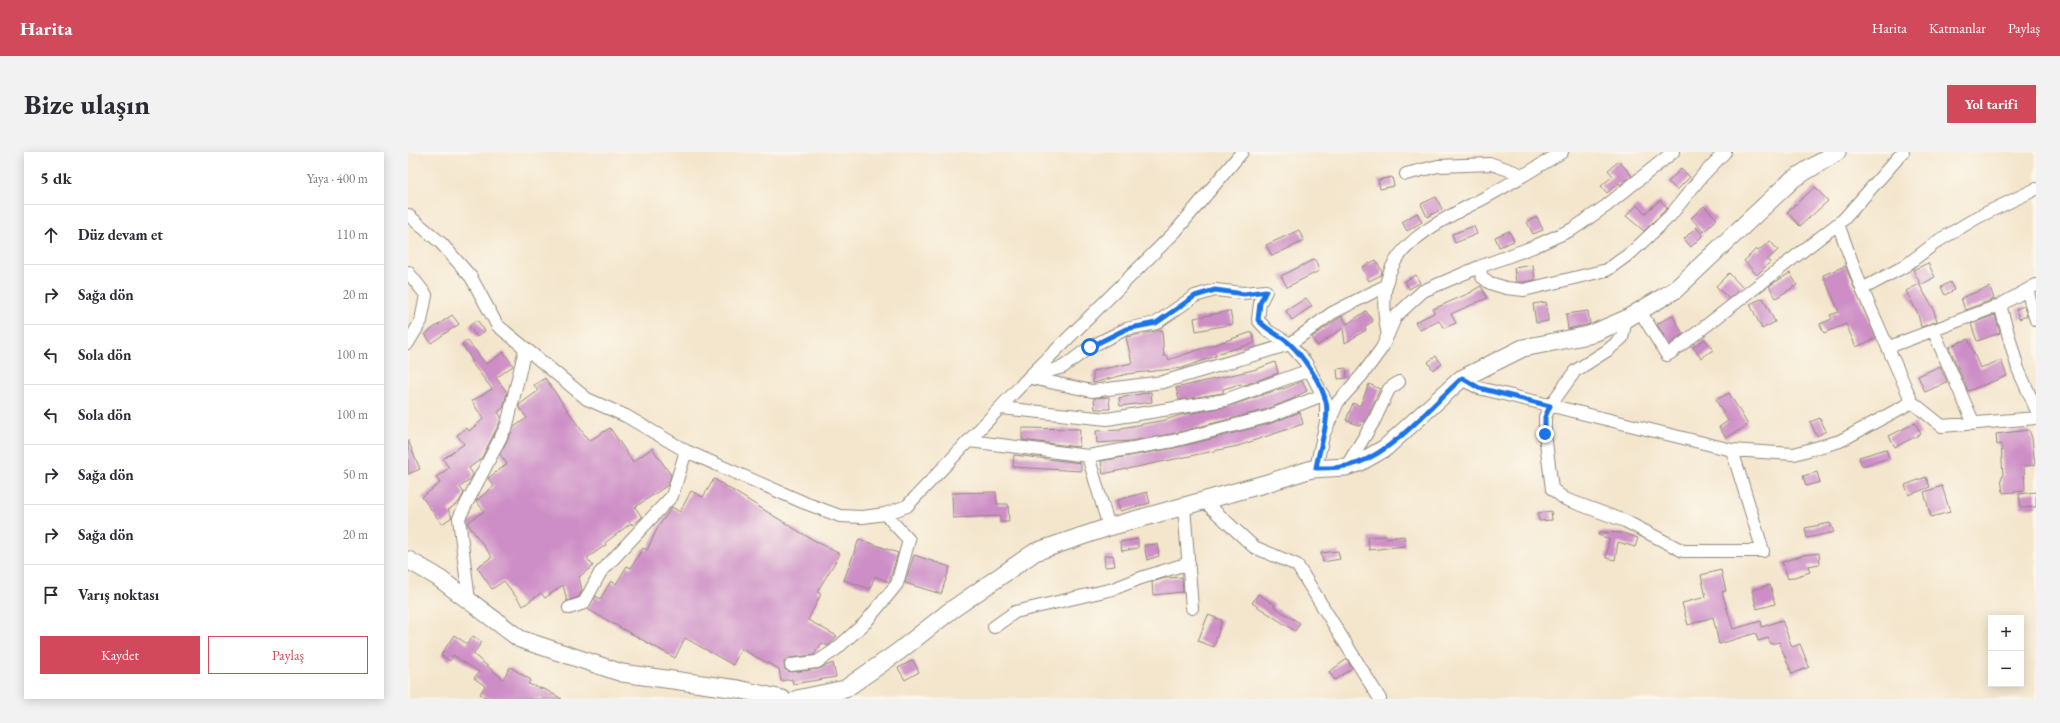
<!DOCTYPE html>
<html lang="tr">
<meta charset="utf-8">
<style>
:root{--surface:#fff;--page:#f2f2f3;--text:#2b2b33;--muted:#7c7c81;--line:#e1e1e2;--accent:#d1495b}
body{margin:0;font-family:"EB Garamond",serif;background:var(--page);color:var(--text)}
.controls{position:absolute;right:12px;bottom:12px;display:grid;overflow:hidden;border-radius:0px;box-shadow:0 2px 10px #0003}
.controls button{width:36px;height:36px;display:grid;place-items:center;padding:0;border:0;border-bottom:1px solid var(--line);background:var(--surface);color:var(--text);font:20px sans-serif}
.stop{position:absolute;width:12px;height:12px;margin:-9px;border:3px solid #1a73e8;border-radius:50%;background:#fff}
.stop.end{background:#1a73e8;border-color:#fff;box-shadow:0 1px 4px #0008}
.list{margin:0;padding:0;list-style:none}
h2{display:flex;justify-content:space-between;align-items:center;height:52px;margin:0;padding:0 16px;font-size:17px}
h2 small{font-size:13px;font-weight:400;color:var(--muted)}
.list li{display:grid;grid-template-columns:26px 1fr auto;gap:12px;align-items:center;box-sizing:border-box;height:60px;padding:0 16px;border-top:1px solid var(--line)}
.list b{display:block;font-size:15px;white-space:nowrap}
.list em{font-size:13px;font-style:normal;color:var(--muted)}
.actions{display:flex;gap:8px;padding:12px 16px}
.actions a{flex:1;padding:9px 0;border:1px solid var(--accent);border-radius:0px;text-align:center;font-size:14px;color:var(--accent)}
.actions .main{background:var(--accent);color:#fff}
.icon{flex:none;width:22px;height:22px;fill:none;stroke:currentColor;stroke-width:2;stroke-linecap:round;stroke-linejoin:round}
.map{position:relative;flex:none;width:1628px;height:547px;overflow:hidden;border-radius:0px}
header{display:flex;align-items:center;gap:24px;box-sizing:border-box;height:56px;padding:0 20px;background:var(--accent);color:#fff}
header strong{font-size:19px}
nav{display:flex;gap:22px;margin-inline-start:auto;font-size:14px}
.intro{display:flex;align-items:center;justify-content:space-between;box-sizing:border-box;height:96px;padding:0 24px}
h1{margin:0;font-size:28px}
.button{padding:10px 18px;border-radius:0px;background:var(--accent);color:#fff;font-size:14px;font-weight:700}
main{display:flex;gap:24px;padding:0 24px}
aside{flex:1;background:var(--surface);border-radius:0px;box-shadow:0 2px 10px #0003}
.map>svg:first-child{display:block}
</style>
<header>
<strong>Harita</strong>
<nav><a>Harita</a><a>Katmanlar</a><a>Paylaş</a></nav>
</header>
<div class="intro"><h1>Bize ulaşın</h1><a class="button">Yol tarifi</a></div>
<main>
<aside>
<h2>5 dk<small>Yaya · 400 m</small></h2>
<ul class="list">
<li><svg class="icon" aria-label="ahead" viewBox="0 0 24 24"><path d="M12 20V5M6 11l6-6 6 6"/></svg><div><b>Düz devam et</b></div><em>110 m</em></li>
<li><svg class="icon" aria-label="right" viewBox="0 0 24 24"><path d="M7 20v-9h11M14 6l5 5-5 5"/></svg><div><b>Sağa dön</b></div><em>20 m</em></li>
<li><svg class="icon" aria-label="left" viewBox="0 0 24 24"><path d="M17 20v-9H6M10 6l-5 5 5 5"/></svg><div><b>Sola dön</b></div><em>100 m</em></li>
<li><svg class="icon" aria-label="left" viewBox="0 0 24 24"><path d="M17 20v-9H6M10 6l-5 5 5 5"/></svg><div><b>Sola dön</b></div><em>100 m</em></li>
<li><svg class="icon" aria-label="right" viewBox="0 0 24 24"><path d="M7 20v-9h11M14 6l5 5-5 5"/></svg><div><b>Sağa dön</b></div><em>50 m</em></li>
<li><svg class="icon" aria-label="right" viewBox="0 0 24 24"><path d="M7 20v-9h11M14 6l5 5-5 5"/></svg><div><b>Sağa dön</b></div><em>20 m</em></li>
<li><svg class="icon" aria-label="arrive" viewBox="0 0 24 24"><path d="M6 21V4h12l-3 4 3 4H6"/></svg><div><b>Varış noktası</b></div></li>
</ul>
<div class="actions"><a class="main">Kaydet</a><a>Paylaş</a></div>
</aside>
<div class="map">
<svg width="1628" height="547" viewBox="0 0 1628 547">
<rect width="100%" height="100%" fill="#fbf7ec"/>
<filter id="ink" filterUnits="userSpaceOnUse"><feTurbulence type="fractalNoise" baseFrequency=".025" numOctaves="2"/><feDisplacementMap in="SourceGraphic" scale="8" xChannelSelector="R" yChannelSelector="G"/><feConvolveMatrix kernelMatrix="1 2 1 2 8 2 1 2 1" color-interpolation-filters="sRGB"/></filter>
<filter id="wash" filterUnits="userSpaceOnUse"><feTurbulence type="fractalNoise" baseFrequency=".012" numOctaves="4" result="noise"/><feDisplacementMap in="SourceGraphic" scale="16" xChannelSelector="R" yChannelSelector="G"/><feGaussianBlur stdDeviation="0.9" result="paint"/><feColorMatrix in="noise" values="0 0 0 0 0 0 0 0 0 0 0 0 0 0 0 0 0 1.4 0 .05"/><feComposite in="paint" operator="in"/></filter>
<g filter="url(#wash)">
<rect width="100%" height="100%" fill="#f4e6cd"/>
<g id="blocks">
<path fill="#cd8dc6" d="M 1211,9 L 1224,24 L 1212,33 L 1211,31 L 1199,41 L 1193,34 L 1205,24 L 1200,18 Z
M 1273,17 L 1282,25 L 1269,38 L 1260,30 Z
M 984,25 L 986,34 L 972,37 L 970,28 Z
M 1407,35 L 1420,49 L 1392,74 L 1379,60 Z
M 1028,45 L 1034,57 L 1019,65 L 1013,52 Z
M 1252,48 L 1259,56 L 1236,79 L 1218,64 L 1229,53 L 1237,61 Z
M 1296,54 L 1309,67 L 1296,80 L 1283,66 Z
M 1009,61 L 1014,70 L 999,79 L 994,70 Z
M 1129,65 L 1135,78 L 1125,82 L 1119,70 Z
M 1066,74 L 1069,82 L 1047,91 L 1044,82 Z
M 1288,75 L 1295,83 L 1283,95 L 1276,87 Z
M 891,78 L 896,89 L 864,104 L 858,93 Z
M 1101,79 L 1106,89 L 1091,95 L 1087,85 Z
M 1362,89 L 1370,98 L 1359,108 L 1362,110 L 1349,123 L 1336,109 L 1348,97 L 1350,99 Z
M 907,107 L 911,119 L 879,135 L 873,124 Z
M 968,108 L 974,119 L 973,123 L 961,129 L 954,115 Z
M 1520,111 L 1527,125 L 1513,133 L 1505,118 Z
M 1125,113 L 1127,128 L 1116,130 L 1108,130 L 1106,116 Z
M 1437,114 L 1468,186 L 1448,195 L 1438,172 L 1416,181 L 1412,172 L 1424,167 L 1422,163 L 1431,160 L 1415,123 Z
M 1321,121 L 1334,135 L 1321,147 L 1308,134 Z
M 1382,121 L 1389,133 L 1368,146 L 1361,134 Z
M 1008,123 L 1012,131 L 1001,137 L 997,129 Z
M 1542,130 L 1546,138 L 1537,143 L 1533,135 Z
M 1511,132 L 1525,156 L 1529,169 L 1513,175 L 1510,162 L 1498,139 Z
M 1073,134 L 1079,146 L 1043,162 L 1048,171 L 1036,176 L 1031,169 L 1012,178 L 1007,170 L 1026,161 L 1025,157 L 1064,140 L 1064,139 Z
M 1582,135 L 1586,147 L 1557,158 L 1553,146 Z
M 898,146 L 904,154 L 884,168 L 878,159 Z
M 1355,146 L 1367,170 L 1354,177 L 1342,152 Z
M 1138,150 L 1140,169 L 1128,171 L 1125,152 Z
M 1616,154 L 1619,164 L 1611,167 L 1608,157 Z
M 822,159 L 825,172 L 788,179 L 786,166 Z
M 958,159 L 965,169 L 957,175 L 958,178 L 937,191 L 935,176 L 909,194 L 904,185 L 934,164 L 939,172 Z
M 1180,159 L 1182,172 L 1160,177 L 1158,162 Z
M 44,163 L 51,172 L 23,191 L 17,182 Z
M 1264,163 L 1275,182 L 1261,193 L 1249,172 Z
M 1587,163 L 1592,181 L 1569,189 L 1563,172 Z
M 69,168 L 77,179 L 69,185 L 61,174 Z
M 754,178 L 756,204 L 760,204 L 760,208 L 844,180 L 847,191 L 808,202 L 808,204 L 774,216 L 719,222 L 685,231 L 685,219 L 724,211 L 718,185 Z
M 1297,187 L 1305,198 L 1293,206 L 1285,195 Z
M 1560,187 L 1572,216 L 1593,208 L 1599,224 L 1560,239 L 1541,195 Z
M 59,188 L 78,212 L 96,200 L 105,214 L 88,226 L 99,240 L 95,256 L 90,260 L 93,265 L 92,270 L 73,307 L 61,316 L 65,322 L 62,328 L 52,335 L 56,341 L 51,350 L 40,358 L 44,365 L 34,372 L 14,345 L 32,331 L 28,325 L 41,316 L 35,307 L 56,292 L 49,283 L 58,276 L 61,279 L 75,267 L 64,249 L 84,237 L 63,210 L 64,208 L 54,192 Z
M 1028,204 L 1034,212 L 1025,218 L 1020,210 Z
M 867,210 L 870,221 L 834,234 L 833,232 L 815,237 L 815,241 L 771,248 L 768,236 L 849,217 Z
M 1532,214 L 1539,230 L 1517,240 L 1510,224 Z
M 938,216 L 939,226 L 930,227 L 929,217 Z
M 137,226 L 181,289 L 202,276 L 225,310 L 244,296 L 263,323 L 260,333 L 227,355 L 234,365 L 232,367 L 224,373 L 223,371 L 197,391 L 198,393 L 179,406 L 185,414 L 171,425 L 174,438 L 171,445 L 159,449 L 155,433 L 137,446 L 133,441 L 115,454 L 96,429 L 84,437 L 69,415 L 84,405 L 59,371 L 76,359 L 68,349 L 86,334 L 80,326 L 99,312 L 92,302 L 106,275 L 119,266 L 111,255 L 112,252 L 130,239 L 126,233 Z
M 894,229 L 899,239 L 887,245 L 887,246 L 857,258 L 763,282 L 723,289 L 689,291 L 688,279 L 713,278 L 713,276 L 757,268 L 773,263 L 818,255 L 875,236 L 875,237 Z
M 961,232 L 972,237 L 957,270 L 954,269 L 952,274 L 938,268 L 945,251 L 952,254 Z
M 743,240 L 744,250 L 712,254 L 711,246 Z
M 1321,241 L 1340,273 L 1318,286 L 1311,275 L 1320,269 L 1308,248 Z
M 701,245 L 702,257 L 687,257 L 686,246 Z
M 892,260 L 895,272 L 830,294 L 695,322 L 693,309 L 767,296 L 861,272 Z
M 1412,266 L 1418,279 L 1409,284 L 1402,270 Z
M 1507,271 L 1513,282 L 1487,295 L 1481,284 Z
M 614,276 L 672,277 L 671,295 L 614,288 Z
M 1621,278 L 1624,286 L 1627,313 L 1616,314 L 1617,339 L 1595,341 L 1593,326 L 1595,325 L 1593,292 L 1589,293 L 1588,282 Z
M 0,288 L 12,317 L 0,322 Z
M 1478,297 L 1481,306 L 1454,314 L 1451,305 Z
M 606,303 L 673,311 L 673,319 L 605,315 Z
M 1409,320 L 1412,330 L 1398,334 L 1395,324 Z
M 1518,325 L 1522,335 L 1501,343 L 1497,333 Z
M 306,327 L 400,385 L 432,402 L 409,440 L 413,442 L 400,468 L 429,484 L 420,494 L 414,491 L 406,503 L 382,506 L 376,510 L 376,513 L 377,518 L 384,520 L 410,517 L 425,511 L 428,525 L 385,532 L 384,527 L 373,529 L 371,517 L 333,497 L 325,513 L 277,486 L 267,506 L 179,457 L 188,444 L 192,447 L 203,429 L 208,432 L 219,414 L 223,416 L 235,396 L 239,398 L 250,375 L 264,355 L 272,360 L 283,339 L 295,345 Z
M 1534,334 L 1542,360 L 1523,365 L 1516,340 Z
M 588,340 L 589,352 L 600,352 L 601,370 L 592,370 L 592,364 L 545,366 L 544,341 Z
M 739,340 L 742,351 L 712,359 L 709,348 Z
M 1628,340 L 1628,355 L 1613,356 L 1611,342 Z
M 1143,359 L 1144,368 L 1131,369 L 1130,361 Z
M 1422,371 L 1426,380 L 1399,386 L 1397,376 Z
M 1191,380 L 1215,381 L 1230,386 L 1227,395 L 1210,390 L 1207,408 L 1198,406 L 1201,387 L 1190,383 Z
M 979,384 L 979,386 L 996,384 L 997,394 L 961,398 L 960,385 Z
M 451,387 L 490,401 L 481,430 L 467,424 L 462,437 L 436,428 Z
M 730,387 L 730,396 L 714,399 L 712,390 Z
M 749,392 L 751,404 L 739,408 L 736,393 Z
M 930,399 L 932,407 L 915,410 L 913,401 Z
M 1411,401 L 1412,412 L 1400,414 L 1402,420 L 1380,427 L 1374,410 L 1396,403 Z
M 506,403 L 542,415 L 533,442 L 497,431 Z
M 705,403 L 707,414 L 697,415 L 696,404 Z
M 1313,418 L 1318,439 L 1314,440 L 1325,477 L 1353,469 L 1354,475 L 1374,468 L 1384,495 L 1392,492 L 1401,515 L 1384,522 L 1371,490 L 1363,492 L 1360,486 L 1350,489 L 1348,481 L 1311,492 L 1305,465 L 1280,473 L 1274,451 L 1298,445 L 1293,423 Z
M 774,425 L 775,440 L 745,443 L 744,430 L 757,426 Z
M 1362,433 L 1367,452 L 1349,457 L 1344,438 Z
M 850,442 L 867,453 L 866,455 L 892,471 L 887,479 L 844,451 Z
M 800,463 L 814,468 L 806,495 L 790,489 Z
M 46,483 L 59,492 L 65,484 L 74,490 L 65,502 L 95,527 L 102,515 L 123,528 L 120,532 L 138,538 L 154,547 L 82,547 L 72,542 L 77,534 L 66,526 L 71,520 L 45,503 L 42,509 L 33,503 Z
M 939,507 L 944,516 L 927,528 L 921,520 Z
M 505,508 L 511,520 L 497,528 L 490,516 Z"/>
</g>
</g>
<g filter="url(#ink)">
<use href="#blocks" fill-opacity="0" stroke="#90887c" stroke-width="1"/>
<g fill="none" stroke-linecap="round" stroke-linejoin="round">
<g stroke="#90887c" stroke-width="14">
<path id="street" d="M 998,22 L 1030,14 L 1084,12 L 1115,23
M 0,63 L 33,91 L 63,125 L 89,173 L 179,247 L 218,264 L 278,299 L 397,351 L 432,364 L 455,365 L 477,362 L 499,354 L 621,225 L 768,79 L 834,0
M 1430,72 L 1454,137 L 1504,250
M 1071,115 L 1074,125 L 1082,131 L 1098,136 L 1116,138 L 1199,118 L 1224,100 L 1262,64 L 1294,24 L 1317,0
M 0,120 L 18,143 L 13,169 L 0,191
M 1454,137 L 1497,114 L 1530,89 L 1570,65 L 1628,37
M 1619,138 L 1628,168
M 1592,153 L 1610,217 L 1628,257
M 1232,159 L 1259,203 L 1264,200 L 1436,67 L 1495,0
M 1218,167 L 1214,186 L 1200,198 L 1167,219 L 1142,254 L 1137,265 L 1137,282 L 1144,337 L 1157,347 L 1217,369 L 1275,399 L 1355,399 L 1324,298
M 1525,178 L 1566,272
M 980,183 C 975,162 974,135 984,115 C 1000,82 1048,61 1078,45 C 1104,31 1129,15 1154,0
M 1481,195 L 1592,153 L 1628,133
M 624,224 L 655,215 L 682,195 L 718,177 L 748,171 L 787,144 L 807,138 L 835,141 L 858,139 L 852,151 L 850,168 L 860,179 L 882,192 L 898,211 L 918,250 L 918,270 L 908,316
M 623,226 L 684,239 L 755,230 L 882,192 L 924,161 L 979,133
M 1053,227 L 1071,236 L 1324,298 L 1386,302 L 1432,289 L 1504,250 L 1534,274 L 1628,266
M 593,256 L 699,267 L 817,248 L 902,218
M 914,286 L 930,250 L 954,223 L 974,196 L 988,164 L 1015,139 L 1071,115 L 1125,95 L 1165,77 L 1198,54 L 1265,0
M 561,289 L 680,304 L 765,289 L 859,265 L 915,243
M 680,304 L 701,375
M 938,315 L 966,269 L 981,237 L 991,230
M 796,349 L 846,395 L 889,413 L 972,547
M 776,355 L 784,456
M 61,449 L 51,366 L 99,273 L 117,197
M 161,456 L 176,451 L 192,421 L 264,344 L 278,299
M 586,475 L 607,460 L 705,437 L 733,426 L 781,411
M 383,513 L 409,510 L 427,498 L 457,471 L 489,432 L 501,388 L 477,362"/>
</g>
<g stroke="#90887c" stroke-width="19">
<path id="secondary" d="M 0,408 L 28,424 L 112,487 L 214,521 L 330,537 L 374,547
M 389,547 L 437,537 L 490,500 L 542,459 L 627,400 L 701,375 L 856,332 L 904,317 L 938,315 L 951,311 L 977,296 L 1053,227 L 1115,196 L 1181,183 L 1218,167 L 1267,138 L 1385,27 L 1429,0"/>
</g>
<use href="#street" stroke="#fff" stroke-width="12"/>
<use href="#secondary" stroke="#fff" stroke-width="17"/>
</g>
</g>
<g fill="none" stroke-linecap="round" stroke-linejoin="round" filter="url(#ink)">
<path stroke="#1a73e8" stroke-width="5" d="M 682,195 L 718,177 L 748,171 L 787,144 L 807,138 L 836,142 L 858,139 L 852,151 L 850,168 C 861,180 872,183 882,192 C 895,204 914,232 918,250 C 922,267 911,298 908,316 C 922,316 936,316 950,311 C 988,297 1023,254 1054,226 L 1071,236 L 1142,254 L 1137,265 L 1137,282"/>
</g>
</svg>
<div class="controls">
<button>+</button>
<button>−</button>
</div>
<div class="stop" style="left:682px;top:195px"></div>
<div class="stop end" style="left:1137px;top:282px"></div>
</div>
</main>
